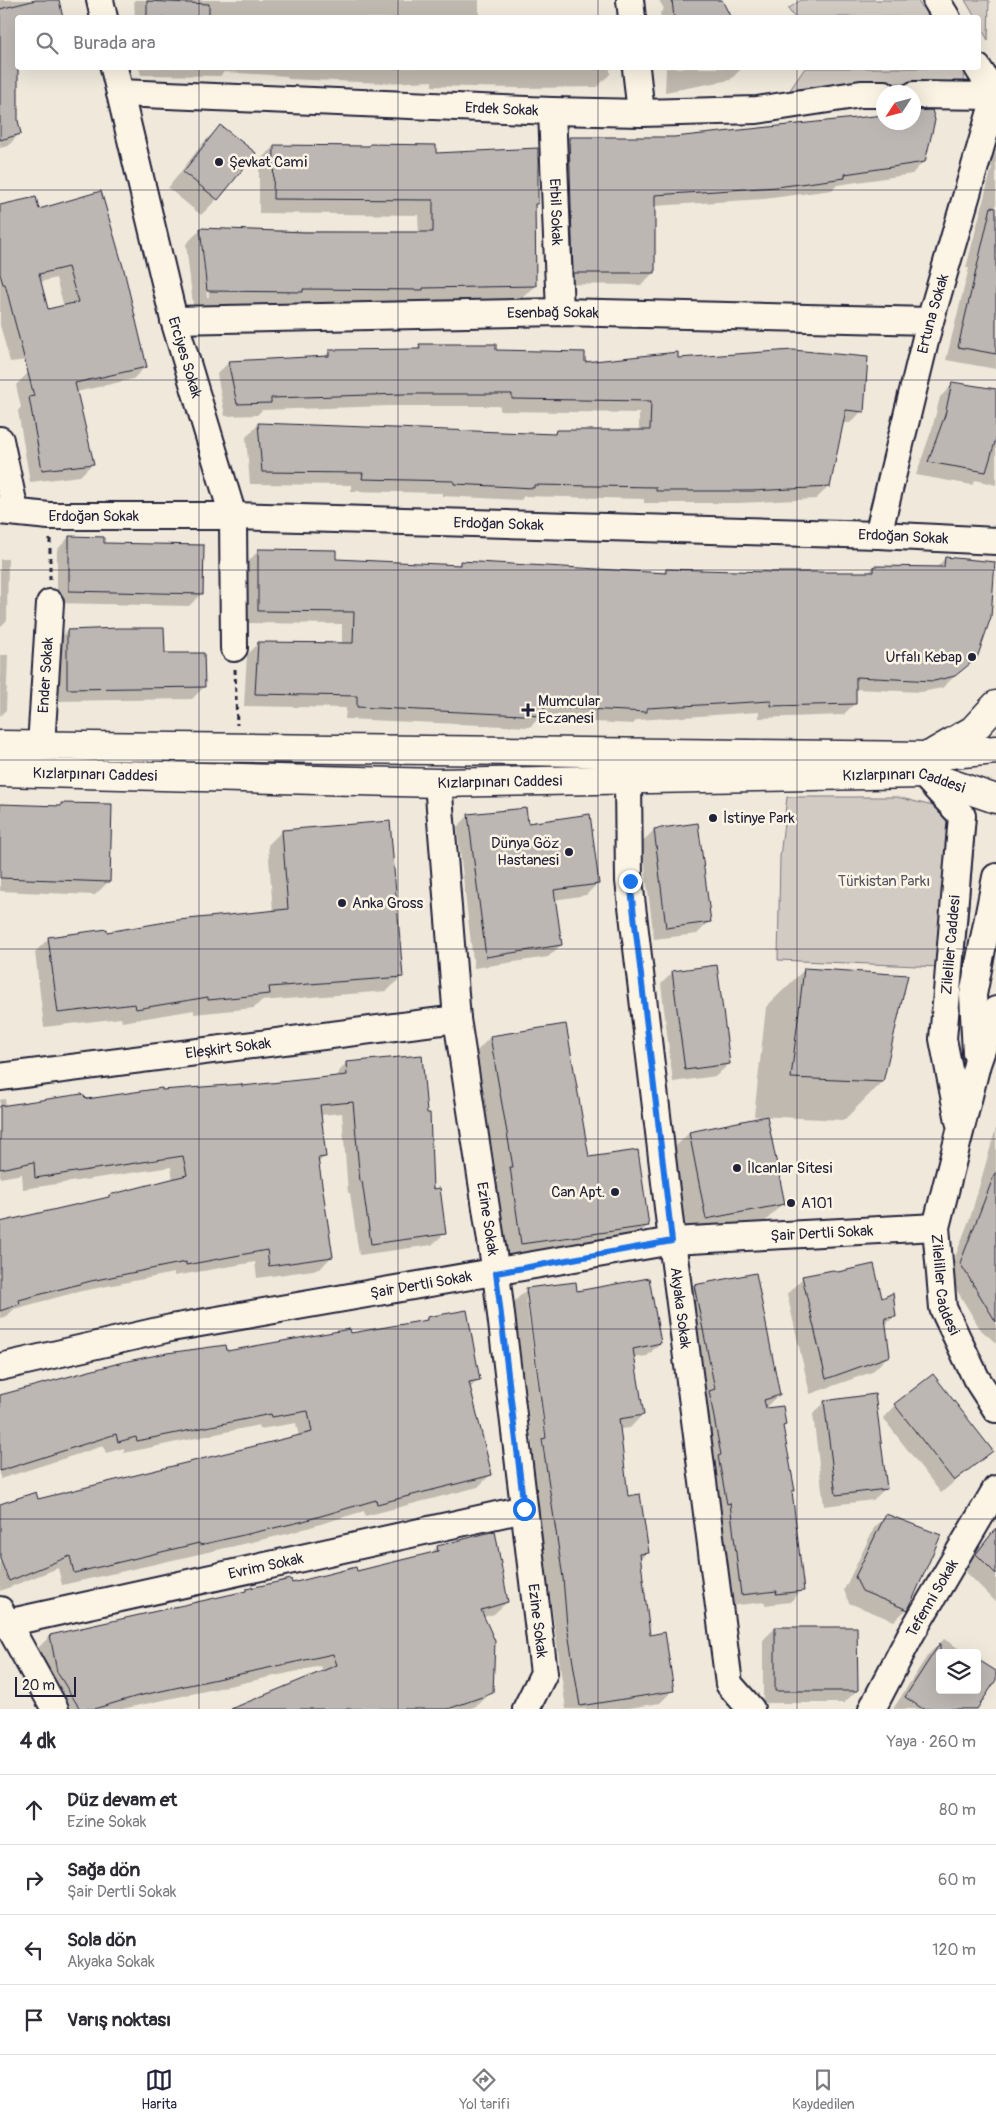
<!DOCTYPE html>
<html lang="tr">
<meta charset="utf-8">
<style>
:root{--surface:#fff;--page:#f2f2f3;--text:#2b2b33;--muted:#7c7c81;--line:#e1e1e2;--accent:#22223b}
body{margin:0;font-family:Pangolin,sans-serif;background:var(--page);color:var(--text)}
.controls{position:absolute;right:15px;bottom:15px;display:grid;overflow:hidden;border-radius:5px;box-shadow:0 5px 20px #0002}
.controls button{width:45px;height:45px;display:grid;place-items:center;padding:0;border:0;border-bottom:1px solid var(--line);background:var(--surface);color:var(--text);font:25px sans-serif}
.compass{position:absolute;left:876px;top:85px;width:45px;height:45px;border-radius:50%;background:var(--surface);box-shadow:0 5px 20px #0002;rotate:234deg}
.scale{position:absolute;left:15px;bottom:12px;width:61px;box-sizing:border-box;padding-left:5px;border:2px solid #22223b;border-top:0;font-size:14px;line-height:18px;white-space:nowrap;color:#22223b;-webkit-text-stroke:4px #fcf5e5;paint-order:stroke}
.stop{position:absolute;width:15px;height:15px;margin:-11px;border:4px solid #1a73e8;border-radius:50%;background:#fff}
.stop.end{background:#1a73e8;border-color:#fff;box-shadow:0 1px 5px #0008}
.list{margin:0;padding:0;list-style:none}
h2{display:flex;justify-content:space-between;align-items:center;height:65px;margin:0;padding:0 20px;font-size:21px}
h2 small{font-size:16px;font-weight:400;color:var(--muted)}
.list li{display:grid;grid-template-columns:32px 1fr auto;gap:15px;align-items:center;box-sizing:border-box;height:70px;padding:0 20px;border-top:1px solid var(--line)}
.list b{display:block;font-size:19px;white-space:nowrap}
.list p{margin:0;font-size:16px;white-space:nowrap;color:var(--muted)}
.list em{font-size:16px;font-style:normal;color:var(--muted)}
.icon{flex:none;width:28px;height:28px;fill:none;stroke:currentColor;stroke-width:2;stroke-linecap:round;stroke-linejoin:round}
.map{position:relative;flex:none;width:996px;height:1709px;overflow:hidden}
.search{position:absolute;background:var(--surface);box-shadow:0 5px 20px #0002;left:15px;right:15px;top:15px;height:55px;display:flex;align-items:center;gap:12px;box-sizing:border-box;padding:0 18px;border-radius:5px;color:var(--muted);font-size:19px}
.sheet{height:345px;background:var(--surface)}
nav{display:flex;justify-content:space-around;align-items:center;box-sizing:border-box;height:70px;border-top:1px solid var(--line);background:var(--surface);font-size:14px;color:var(--muted)}
nav a{display:grid;justify-items:center;gap:2px}
nav .on{color:var(--accent)}
.map>svg:first-child{display:block}
</style>
<div class="map">
<svg width="996" height="1709" viewBox="0 0 996 1709">
<rect width="100%" height="100%" fill="#efe8db"/>
<filter id="ink" filterUnits="userSpaceOnUse"><feTurbulence type="fractalNoise" baseFrequency=".02" numOctaves="2"/><feDisplacementMap in="SourceGraphic" scale="10" xChannelSelector="R" yChannelSelector="G"/><feConvolveMatrix kernelMatrix="1 2 1 2 8 2 1 2 1" color-interpolation-filters="sRGB"/></filter>
<g filter="url(#ink)">
<path fill="#d1cbc3" stroke="#7a767f" d="M 801,0 L 917,0 L 929,17 L 794,17 L 788,9 Z
M 965,0 L 989,0 L 988,40 L 979,24 L 978,18 L 975,17 Z
M 805,68 L 962,68 L 965,85 L 858,82 L 790,90 Z
M 787,797 L 897,797 L 941,808 L 975,831 L 964,968 L 778,960 L 780,857 Z"/>
<path fill="#0003" fill-rule="evenodd" d="M 0,0 L 57,0 L 18,18 L 1,58 L 20,133 L 8,146 L 0,148 Z
M 134,0 L 479,0 L 479,16 L 522,18 L 135,18 Z
M 659,0 L 720,0 L 730,18 L 661,18 L 660,13 L 664,9 Z
M 608,16 L 608,18 L 584,18 Z
M 139,68 L 610,68 L 610,74 L 597,87 L 519,88 L 432,86 L 432,81 L 384,83 L 288,79 L 286,76 L 224,72 L 220,76 L 141,75 Z
M 666,68 L 742,68 L 730,80 L 665,92 Z
M 931,112 L 924,161 L 912,174 L 837,185 L 832,190 L 764,199 L 654,206 L 653,273 L 641,285 L 562,284 L 557,151 L 569,139 L 674,138 L 884,122 L 914,122 L 914,113 Z
M 221,126 L 217,199 L 201,215 L 168,188 L 204,142 Z
M 996,138 L 996,369 L 946,360 L 969,268 L 966,268 L 992,167 L 991,167 Z
M 274,146 L 435,154 L 537,203 L 534,206 L 535,286 L 520,300 L 409,302 L 407,304 L 290,303 L 287,306 L 193,305 L 186,244 L 201,229 L 419,233 L 418,215 L 259,213 L 259,161 ZM 201,242 L 203,242 L 209,297 L 207,297 Z
M 0,206 L 38,211 L 146,366 L 133,379 L 76,392 L 92,464 L 80,476 L 30,482 L 18,411 L 21,407 L 16,385 L 28,373 L 28,360 L 10,362 L 0,325 ZM 56,278 L 64,307 L 47,311 L 40,282 Z
M 420,346 L 495,351 L 584,364 L 677,359 L 862,411 L 850,423 L 842,423 L 829,486 L 816,499 L 739,503 L 644,503 L 644,499 L 524,496 L 521,500 L 442,496 L 442,493 L 351,491 L 351,485 L 250,484 L 246,437 L 259,424 L 553,435 L 556,431 L 639,432 L 639,413 L 500,411 L 500,406 L 390,406 L 262,410 L 257,415 L 225,416 L 217,374 L 229,362 L 323,358 L 329,352 L 416,350 Z
M 953,384 L 996,389 L 996,485 L 976,480 L 972,485 L 916,475 L 932,429 L 940,397 Z
M 69,537 L 103,544 L 202,593 L 189,606 L 57,603 L 57,550 Z
M 259,550 L 335,560 L 457,566 L 460,563 L 662,574 L 666,570 L 868,573 L 874,567 L 936,568 L 945,558 L 976,657 L 942,688 L 921,692 L 855,689 L 855,703 L 843,715 L 759,718 L 759,712 L 637,720 L 633,724 L 538,719 L 530,727 L 345,719 L 346,708 L 244,706 L 247,655 L 259,643 L 342,644 L 342,624 L 246,623 L 247,563 Z
M 0,559 L 8,559 L 7,620 L 0,627 Z
M 67,631 L 164,655 L 204,687 L 192,699 L 55,701 L 55,643 Z
M 0,655 L 8,655 L 6,710 L 0,716 Z
M 0,805 L 59,807 L 61,805 L 109,881 L 95,895 L 0,891 Z
M 469,815 L 526,824 L 598,883 L 586,895 L 554,900 L 561,945 L 548,957 L 474,968 L 457,827 Z
M 654,830 L 709,922 L 697,934 L 654,939 L 642,842 Z
M 282,831 L 401,977 L 387,991 L 261,1001 L 254,1008 L 194,1014 L 194,1010 L 122,1022 L 121,1018 L 44,1027 L 35,952 L 49,938 L 106,933 L 273,912 L 268,845 Z
M 805,969 L 882,1082 L 844,1120 L 754,1116 L 766,1007 Z
M 673,972 L 729,1064 L 716,1076 L 673,1082 L 661,984 Z
M 490,1037 L 588,1158 L 648,1225 L 632,1241 L 506,1258 L 495,1184 L 498,1182 L 475,1053 Z
M 346,1063 L 432,1191 L 445,1233 L 432,1245 L 359,1255 L 350,1193 L 348,1193 L 342,1113 L 320,1115 L 324,1157 L 318,1163 L 332,1256 L 320,1269 L 257,1278 L 255,1262 L 174,1276 L 174,1273 L 77,1292 L 14,1309 L 7,1316 L 0,1318 L 0,1230 L 106,1199 L 110,1196 L 173,1180 L 171,1167 L 23,1189 L 22,1174 L 0,1178 L 0,1100 L 5,1099 L 6,1106 L 161,1091 L 241,1088 L 334,1078 Z
M 996,1128 L 996,1343 L 981,1330 L 948,1276 L 971,1215 Z
M 689,1133 L 783,1203 L 752,1235 L 675,1250 L 658,1164 Z
M 803,1278 L 881,1300 L 895,1316 L 884,1326 L 888,1356 L 872,1372 L 810,1394 L 787,1294 Z
M 695,1286 L 779,1394 L 764,1409 L 785,1425 L 782,1428 L 794,1490 L 791,1493 L 802,1590 L 790,1602 L 765,1605 L 765,1602 L 729,1606 L 683,1298 Z
M 527,1289 L 576,1293 L 660,1343 L 647,1356 L 633,1358 L 642,1415 L 630,1428 L 619,1429 L 627,1497 L 648,1552 L 639,1561 L 649,1636 L 673,1690 L 660,1703 L 623,1709 L 566,1709 L 530,1452 L 533,1449 L 514,1302 ZM 526,1298 L 529,1298 L 548,1444 L 546,1444 Z
M 427,1318 L 478,1380 L 469,1389 L 490,1475 L 478,1487 L 365,1516 L 364,1511 L 287,1534 L 62,1585 L 58,1568 L 0,1591 L 0,1505 L 37,1500 L 299,1437 L 296,1423 L 260,1429 L 259,1425 L 124,1453 L 124,1448 L 106,1453 L 103,1446 L 0,1479 L 0,1396 L 26,1388 L 226,1352 L 424,1322 Z
M 825,1402 L 886,1488 L 873,1500 L 824,1506 L 813,1414 Z
M 895,1405 L 991,1451 L 941,1493 L 883,1418 Z
M 886,1516 L 907,1609 L 894,1621 L 849,1603 L 844,1590 L 874,1528 Z
M 996,1528 L 996,1602 L 962,1568 Z
M 437,1547 L 507,1602 L 494,1614 L 483,1617 L 491,1693 L 478,1705 L 469,1709 L 236,1709 L 323,1672 L 321,1666 L 122,1709 L 60,1709 L 45,1685 L 38,1648 L 50,1636 L 243,1593 L 246,1590 L 291,1584 L 356,1572 L 430,1554 Z
M 775,1628 L 857,1690 L 844,1703 L 763,1703 L 763,1640 Z
M 944,1639 L 966,1653 L 940,1653 L 940,1690 L 977,1690 L 996,1672 L 996,1678 L 975,1709 L 893,1709 L 928,1655 Z"/>
<path fill="#bcb7b3" stroke="#22223b" fill-rule="evenodd" d="M 36,0 L 59,0 L 63,18 L 18,18 L 18,120 L 21,134 L 0,140 L 0,9 Z
M 672,0 L 722,0 L 731,18 L 674,18 Z
M 147,1 L 209,4 L 209,18 L 147,18 Z
M 932,110 L 935,120 L 925,162 L 845,174 L 845,178 L 777,187 L 655,195 L 655,273 L 573,273 L 569,137 L 674,137 L 884,115 L 884,122 L 914,122 L 914,111 Z
M 220,125 L 256,153 L 218,200 L 183,172 Z
M 370,144 L 436,145 L 436,153 L 538,148 L 538,204 L 535,204 L 536,286 L 423,288 L 423,290 L 303,289 L 303,292 L 207,291 L 200,228 L 305,232 L 433,232 L 433,200 L 273,199 L 274,145 L 369,146 Z
M 101,191 L 124,270 L 147,367 L 75,383 L 94,464 L 42,470 L 29,397 L 34,396 L 5,284 L 3,284 L 0,274 L 0,205 L 36,197 L 39,209 ZM 68,267 L 78,302 L 48,309 L 39,274 Z
M 991,207 L 996,208 L 996,354 L 958,347 Z
M 419,344 L 496,344 L 496,350 L 585,352 L 585,362 L 678,352 L 678,358 L 793,350 L 868,357 L 864,412 L 846,410 L 830,487 L 752,491 L 656,491 L 656,487 L 534,485 L 534,488 L 454,484 L 454,481 L 362,479 L 363,473 L 262,472 L 258,423 L 555,434 L 556,430 L 650,430 L 651,401 L 512,399 L 512,394 L 403,394 L 271,398 L 271,403 L 237,404 L 228,361 L 329,356 L 329,350 L 420,349 Z
M 952,382 L 996,389 L 996,439 L 986,472 L 928,462 L 945,415 Z
M 69,536 L 104,537 L 104,543 L 204,545 L 203,594 L 69,591 Z
M 258,549 L 336,550 L 336,559 L 460,565 L 460,561 L 666,573 L 666,569 L 770,572 L 874,572 L 874,566 L 944,567 L 945,557 L 995,562 L 991,617 L 977,658 L 955,676 L 934,681 L 856,677 L 856,704 L 771,706 L 771,701 L 647,708 L 647,712 L 544,707 L 543,716 L 357,707 L 357,696 L 255,694 L 258,642 L 353,643 L 354,612 L 258,611 Z
M 119,628 L 164,628 L 165,653 L 204,653 L 205,687 L 67,689 L 67,630 Z
M 61,803 L 112,804 L 110,882 L 0,878 L 0,804 L 61,806 Z
M 526,808 L 528,823 L 590,814 L 599,884 L 554,890 L 562,945 L 486,957 L 468,814 Z
M 390,821 L 403,977 L 269,987 L 270,994 L 208,1000 L 208,997 L 136,1009 L 135,1004 L 58,1013 L 48,937 L 107,929 L 107,932 L 178,920 L 288,909 L 282,830 Z
M 698,823 L 711,922 L 666,928 L 654,829 Z
M 717,965 L 730,1064 L 685,1070 L 672,971 Z
M 804,968 L 908,975 L 883,1082 L 791,1078 Z
M 566,1024 L 589,1157 L 638,1150 L 649,1226 L 521,1244 L 510,1167 L 513,1167 L 490,1036 Z
M 422,1055 L 427,1113 L 430,1113 L 433,1189 L 440,1188 L 446,1234 L 371,1244 L 362,1181 L 360,1182 L 353,1102 L 320,1105 L 326,1157 L 318,1158 L 333,1257 L 269,1266 L 267,1250 L 186,1265 L 186,1262 L 91,1281 L 19,1300 L 20,1304 L 0,1311 L 0,1222 L 109,1197 L 109,1195 L 187,1175 L 183,1156 L 35,1178 L 34,1162 L 0,1169 L 0,1106 L 82,1094 L 87,1099 L 162,1088 L 162,1090 L 242,1084 L 242,1086 L 347,1075 L 346,1062 Z
M 767,1116 L 785,1204 L 706,1219 L 689,1132 Z
M 995,1173 L 996,1173 L 996,1322 L 960,1263 Z
M 874,1264 L 882,1298 L 893,1293 L 896,1317 L 885,1318 L 890,1356 L 826,1379 L 802,1276 L 833,1270 L 838,1272 Z
M 756,1273 L 780,1395 L 764,1400 L 766,1408 L 783,1406 L 786,1425 L 783,1426 L 795,1491 L 792,1491 L 804,1591 L 776,1594 L 777,1591 L 741,1595 L 730,1503 L 727,1504 L 718,1456 L 721,1455 L 709,1391 L 715,1389 L 694,1285 Z
M 649,1278 L 661,1343 L 633,1349 L 644,1415 L 619,1419 L 628,1496 L 640,1494 L 649,1553 L 640,1554 L 650,1635 L 665,1632 L 674,1691 L 580,1706 L 567,1626 L 563,1578 L 542,1439 L 546,1438 L 526,1288 L 576,1282 L 577,1291 Z
M 467,1310 L 480,1380 L 469,1382 L 492,1475 L 377,1504 L 376,1500 L 300,1522 L 200,1545 L 199,1543 L 74,1573 L 70,1556 L 9,1581 L 0,1559 L 0,1504 L 36,1492 L 38,1499 L 312,1432 L 308,1411 L 272,1417 L 271,1414 L 137,1441 L 136,1437 L 118,1442 L 116,1434 L 0,1471 L 0,1395 L 123,1362 L 167,1353 L 226,1345 L 227,1351 L 350,1329 L 351,1333 L 427,1320 L 427,1317 Z
M 933,1374 L 993,1451 L 954,1481 L 894,1404 Z
M 875,1394 L 887,1489 L 836,1495 L 824,1401 Z
M 886,1514 L 941,1535 L 908,1610 L 862,1591 L 855,1577 Z
M 996,1528 L 996,1574 L 976,1554 Z
M 495,1531 L 508,1602 L 481,1610 L 495,1641 L 493,1693 L 448,1709 L 231,1709 L 337,1665 L 333,1654 L 138,1696 L 94,1709 L 80,1709 L 57,1672 L 50,1635 L 246,1591 L 246,1589 L 291,1579 L 292,1583 L 356,1567 L 357,1571 L 438,1551 L 437,1546 Z
M 775,1627 L 857,1627 L 858,1691 L 775,1691 Z
M 940,1643 L 940,1690 L 977,1690 L 977,1659 L 996,1671 L 996,1680 L 977,1709 L 923,1709 L 905,1697 Z"/>
<g fill="none" stroke-linecap="round" stroke-linejoin="round">
<g stroke="#22223b" stroke-width="30">
<g id="minor">
<path d="M 100,0 L 104,18"/>
<path d="M 630,0 L 632,18"/>
<path d="M 936,0 L 947,18"/>
<path id="s1" d="M 114,68 L 174,320 L 233,516 L 234,648"/>
<path d="M 636,68 L 641,113"/>
<path d="M 978,68 L 996,96"/>
<path id="s2" d="M 120,93 L 552,111 L 641,113 L 757,110 L 861,94 L 884,94"/>
<path d="M 914,95 L 996,96"/>
<path id="s3" d="M 552,111 L 560,312"/>
<path id="s4" d="M 174,320 L 560,312 L 930,321"/>
<path d="M 0,440 L 15,511"/>
<path id="s5" d="M 0,511 L 49,516 L 233,516 L 878,535 L 996,541"/>
<path id="s6" d="M 878,535 L 930,321 L 996,94"/>
<path id="s7" d="M 41,746 L 50,603"/>
<path d="M 923,774 L 962,816 L 943,1039 L 959,1121"/>
<path id="s8" d="M 628,780 L 629,881 L 672,1241 L 729,1684 L 751,1709"/>
<path id="s9" d="M 438,783 L 457,1019 L 496,1273 L 544,1673 L 526,1709"/>
<path id="s10" d="M 996,1010 L 977,1064 L 936,1227 L 943,1308 L 976,1378 L 996,1409"/>
<path d="M 976,1053 L 973,995 L 996,877"/>
<path id="s11" d="M 0,1077 L 457,1019"/>
<path id="s12" d="M 0,1367 L 171,1328 L 672,1241 L 936,1227"/>
<path d="M 0,1610 L 55,1709"/>
<path id="s13" d="M 7,1623 L 524,1509"/>
<path id="s14" d="M 872,1709 L 911,1634 L 996,1489"/>
</g>
</g>
<g stroke="#22223b" stroke-width="31">
<g id="major">
<path d="M 0,745 L 928,756 L 996,750"/>
<path d="M 935,752 L 973,730 L 996,705"/>
<path id="s15" d="M 0,772 L 438,783 L 923,774 L 996,799"/>
</g>
</g>
<path stroke="#22223b" stroke-width="3" stroke-dasharray="5 4" stroke-linecap="butt" d="M 50,539 L 50,580
M 235,669 L 237,725"/>
<use href="#minor" stroke="#fcf5e5" stroke-width="26"/>
<use href="#major" stroke="#fcf5e5" stroke-width="28"/>
</g>
</g>
<g fill="none" stroke-linecap="round" stroke-linejoin="round" filter="url(#ink)">
<path stroke="#1a73e8" stroke-width="6" d="M 524,1509 L 496,1273 L 672,1241 L 630,881"/>
</g>
<path fill="none" stroke="#22223b" stroke-width="1" stroke-opacity="0.55" d="M 199,0 L 199,18M 398,0 L 398,18M 598,0 L 598,18M 797,0 L 797,18M 199,68 L 199,1709M 398,68 L 398,1709M 598,68 L 598,1709M 797,68 L 797,1709M 0,190 L 996,190M 0,380 L 996,380M 0,570 L 996,570M 0,760 L 996,760M 0,949 L 996,949M 0,1139 L 996,1139M 0,1329 L 996,1329M 0,1519 L 996,1519"/>
<g fill="#22223b" stroke="#fcf5e5" stroke-width="2">
<circle cx="219" cy="162" r="5"/>
<circle cx="972" cy="657" r="5"/>
<path d="M525.5 702.5h5v5h5v5h-5v5h-5v-5h-5v-5h5z"/>
<circle cx="713" cy="818" r="5"/>
<circle cx="569" cy="852" r="5"/>
<circle cx="342" cy="903" r="5"/>
<circle cx="737" cy="1168" r="5"/>
<circle cx="615" cy="1192" r="5"/>
<circle cx="791" cy="1203" r="5"/>
</g>
<g text-anchor="middle" dominant-baseline="central" stroke-width="5" stroke-linejoin="round" paint-order="stroke">
<g font-size="15" fill="#22223b" stroke="#fcf5e5">
<text stroke="none"><textPath href="#s2" startOffset="382">Erdek Sokak</textPath></text>
<text stroke="none"><textPath href="#s3" startOffset="101">Erbil Sokak</textPath></text>
<text stroke="none"><textPath href="#s4" startOffset="379">Esenbağ Sokak</textPath></text>
<text stroke="none"><textPath href="#s6" startOffset="228">Ertuna Sokak</textPath></text>
<text stroke="none"><textPath href="#s1" startOffset="298">Erciyes Sokak</textPath></text>
<text stroke="none"><textPath href="#s5" startOffset="94">Erdoğan Sokak</textPath></text>
<text stroke="none"><textPath href="#s5" startOffset="499">Erdoğan Sokak</textPath></text>
<text stroke="none"><textPath href="#s5" startOffset="904">Erdoğan Sokak</textPath></text>
<text stroke="none"><textPath href="#s7" startOffset="71">Ender Sokak</textPath></text>
<text stroke="none"><textPath href="#s15" startOffset="95">Kızlarpınarı Caddesi</textPath></text>
<text stroke="none"><textPath href="#s15" startOffset="500">Kızlarpınarı Caddesi</textPath></text>
<text stroke="none"><textPath href="#s15" startOffset="905">Kızlarpınarı Caddesi</textPath></text>
<text transform="translate(951 945) rotate(-85)">Zileliler Caddesi</text>
<text stroke="none"><textPath href="#s11" startOffset="230">Eleşkirt Sokak</textPath></text>
<text stroke="none"><textPath href="#s9" startOffset="439">Ezine Sokak</textPath></text>
<text stroke="none"><textPath href="#s12" startOffset="834">Şair Dertli Sokak</textPath></text>
<text stroke="none"><textPath href="#s10" startOffset="284">Zileliller Caddesi</textPath></text>
<text stroke="none"><textPath href="#s12" startOffset="429">Şair Dertli Sokak</textPath></text>
<text stroke="none"><textPath href="#s8" startOffset="531">Akyaka Sokak</textPath></text>
<text stroke="none"><textPath href="#s13" startOffset="265">Evrim Sokak</textPath></text>
<text stroke="none"><textPath href="#s14" startOffset="126">Tefenni Sokak</textPath></text>
<text stroke="none"><textPath href="#s9" startOffset="844">Ezine Sokak</textPath></text>
</g>
<g font-size="15" fill="#22223b" stroke="#fcf5e5" text-anchor="start">
<text x="229" y="162">Şevkat Cami</text>
<text x="962" y="657" text-anchor="end">Urfalı Kebap</text>
<text x="538" y="701">Mumcular<tspan x="538" dy="17">Eczanesi</tspan></text>
<text x="723" y="818">İstinye Park</text>
<text x="559" y="843" text-anchor="end">Dünya Göz<tspan x="559" dy="17">Hastanesi</tspan></text>
<text x="352" y="903">Anka Gross</text>
<text x="747" y="1168">İlcanlar Sitesi</text>
<text x="605" y="1192" text-anchor="end">Can Apt.</text>
<text x="801" y="1203">A101</text>
</g>
<g font-size="15" fill="#575564" stroke="#fcf5e5">
<text x="884" y="881">Türkistan Parkı</text>
</g>
</g>
</svg>
<div class="controls">
<button><svg class="icon" aria-label="layers" viewBox="0 0 24 24"><path d="M12 4l9 5-9 5-9-5zM3 14l9 5 9-5"/></svg></button>
</div>
<svg class="compass" viewBox="-18 -18 36 36"><path d="M0-13l5 13h-10z" fill="#e53935"/><path d="M0 13l5-13h-10z" fill="#7c7c81"/></svg>
<div class="scale">20 m</div>
<div class="stop" style="left:524px;top:1509px"></div>
<div class="stop end" style="left:630px;top:881px"></div>
<div class="search"><svg class="icon" aria-label="search" viewBox="0 0 24 24"><circle cx="10" cy="10" r="6"/><path d="M15 15l6 6"/></svg>Burada ara</div>
</div>
<section class="sheet">
<h2>4 dk<small>Yaya · 260 m</small></h2>
<ul class="list">
<li><svg class="icon" aria-label="ahead" viewBox="0 0 24 24"><path d="M12 20V5M6 11l6-6 6 6"/></svg><div><b>Düz devam et</b><p>Ezine Sokak</p></div><em>80 m</em></li>
<li><svg class="icon" aria-label="right" viewBox="0 0 24 24"><path d="M7 20v-9h11M14 6l5 5-5 5"/></svg><div><b>Sağa dön</b><p>Şair Dertli Sokak</p></div><em>60 m</em></li>
<li><svg class="icon" aria-label="left" viewBox="0 0 24 24"><path d="M17 20v-9H6M10 6l-5 5 5 5"/></svg><div><b>Sola dön</b><p>Akyaka Sokak</p></div><em>120 m</em></li>
<li><svg class="icon" aria-label="arrive" viewBox="0 0 24 24"><path d="M6 21V4h12l-3 4 3 4H6"/></svg><div><b>Varış noktası</b></div></li>
</ul>
</section>
<nav>
<a class="on"><svg class="icon" aria-label="map" viewBox="0 0 24 24"><path d="M3 6l6-2 6 2 6-2v14l-6 2-6-2-6 2zM9 4v14M15 6v14"/></svg>Harita</a>
<a><svg class="icon" aria-label="directions" viewBox="0 0 24 24"><path d="M12 3l9 9-9 9-9-9zM9 14v-3h6M13 9l2 2-2 2"/></svg>Yol tarifi</a>
<a><svg class="icon" aria-label="saved" viewBox="0 0 24 24"><path d="M7 4h10v16l-5-4-5 4z"/></svg>Kaydedilen</a>
</nav>
